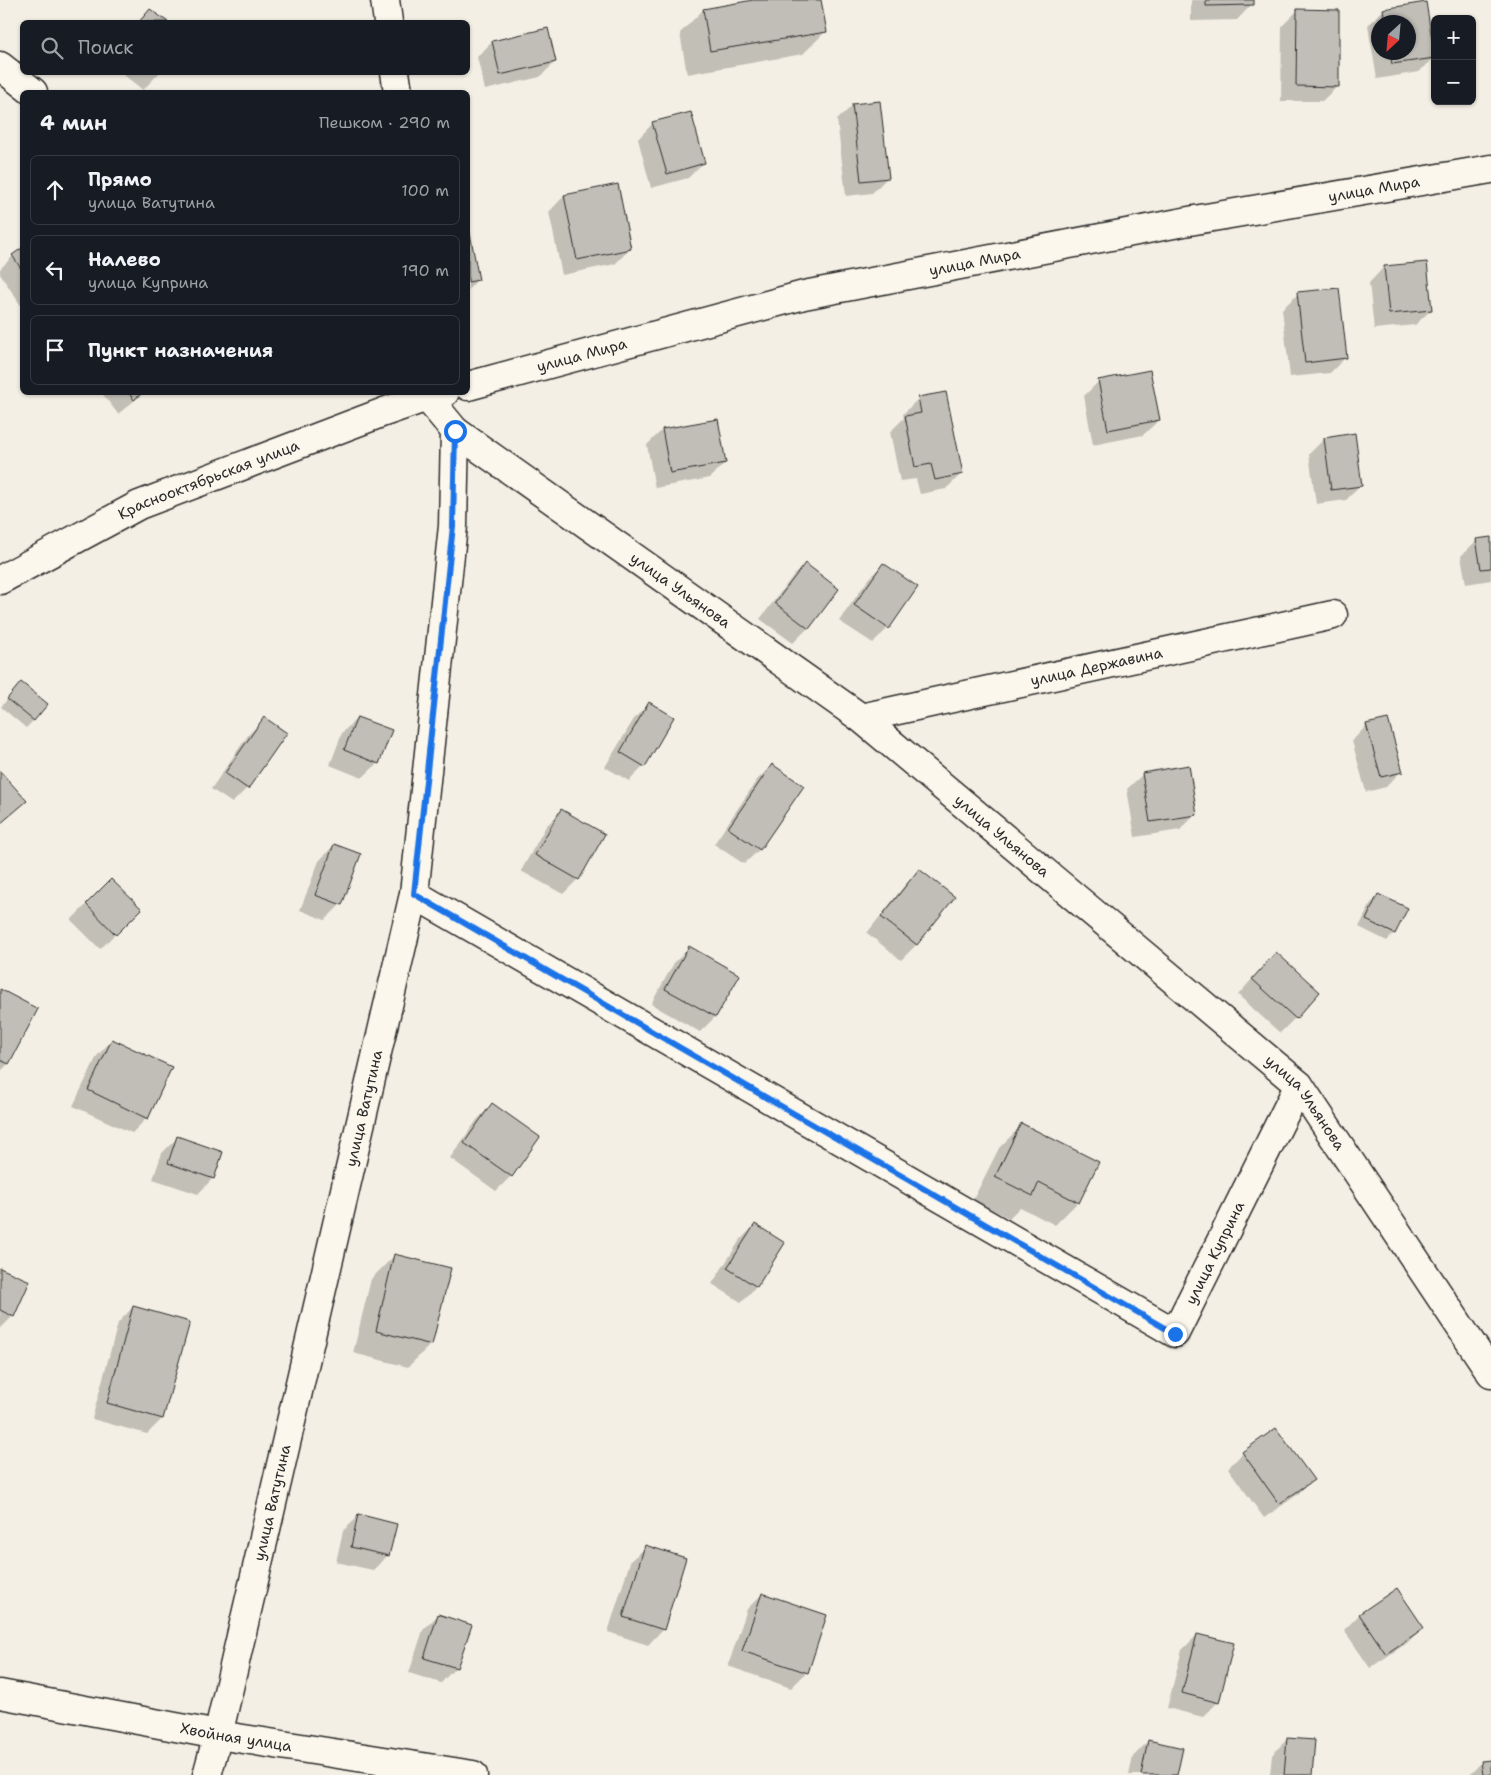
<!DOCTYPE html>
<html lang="ru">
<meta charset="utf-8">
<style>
:root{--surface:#171b24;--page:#20242c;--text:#f1f3f6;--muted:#9ea1a6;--line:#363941}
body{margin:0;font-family:"Shantell Sans",sans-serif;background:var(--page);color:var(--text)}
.controls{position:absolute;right:15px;top:15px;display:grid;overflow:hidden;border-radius:8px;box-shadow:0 1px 4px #0004}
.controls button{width:45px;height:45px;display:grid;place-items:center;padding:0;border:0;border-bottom:1px solid var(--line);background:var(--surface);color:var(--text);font:25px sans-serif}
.compass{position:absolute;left:1371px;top:15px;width:45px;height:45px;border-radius:50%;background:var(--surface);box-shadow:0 1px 4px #0004;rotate:206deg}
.stop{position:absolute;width:15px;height:15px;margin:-11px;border:4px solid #1a73e8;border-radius:50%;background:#fff}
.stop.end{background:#1a73e8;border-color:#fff;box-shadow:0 1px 5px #0008}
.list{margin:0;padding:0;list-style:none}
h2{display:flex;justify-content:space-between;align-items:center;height:65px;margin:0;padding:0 20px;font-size:21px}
h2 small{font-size:16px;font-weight:400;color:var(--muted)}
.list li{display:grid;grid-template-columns:32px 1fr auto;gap:15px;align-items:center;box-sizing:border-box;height:70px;margin:0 10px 10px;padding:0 10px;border:1px solid var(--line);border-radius:8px}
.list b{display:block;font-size:19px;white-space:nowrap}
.list p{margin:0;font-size:16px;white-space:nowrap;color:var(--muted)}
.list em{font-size:16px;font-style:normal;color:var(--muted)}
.icon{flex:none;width:28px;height:28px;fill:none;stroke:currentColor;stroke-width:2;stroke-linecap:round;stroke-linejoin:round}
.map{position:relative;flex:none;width:1491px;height:1775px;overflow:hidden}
.search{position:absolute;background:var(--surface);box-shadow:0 1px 4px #0004;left:20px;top:20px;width:450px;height:55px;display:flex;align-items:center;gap:12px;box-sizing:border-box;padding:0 18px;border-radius:8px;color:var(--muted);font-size:19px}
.panel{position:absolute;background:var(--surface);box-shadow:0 1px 4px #0004;left:20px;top:90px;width:450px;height:305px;border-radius:8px}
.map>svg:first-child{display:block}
</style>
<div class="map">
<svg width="1491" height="1775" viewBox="0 0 1491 1775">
<rect width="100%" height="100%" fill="#f3efe4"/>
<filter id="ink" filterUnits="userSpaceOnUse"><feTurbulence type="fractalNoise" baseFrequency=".02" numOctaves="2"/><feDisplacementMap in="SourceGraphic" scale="10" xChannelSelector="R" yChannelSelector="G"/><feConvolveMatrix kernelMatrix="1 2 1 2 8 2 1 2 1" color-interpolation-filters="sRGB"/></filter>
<g filter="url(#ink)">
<path fill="#0003" fill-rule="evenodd" d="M 760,0 L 820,0 L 826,31 L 803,54 L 687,74 L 680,33 L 703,10 Z
M 1191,0 L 1252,0 L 1252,4 L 1237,20 L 1191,21 Z
M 1425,3 L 1434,57 L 1419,72 L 1377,79 L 1368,25 L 1384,10 ZM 1378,22 L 1408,22 L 1408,52 L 1378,52 Z
M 150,10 L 166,22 L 138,22 Z
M 1297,11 L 1338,86 L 1322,101 L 1281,101 L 1282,26 Z
M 547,29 L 555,62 L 540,77 L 485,90 L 477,57 L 492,42 Z
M 120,72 L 160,72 L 143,90 Z
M 853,105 L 887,178 L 872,193 L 846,196 L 837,120 Z
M 653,123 L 703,163 L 688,178 L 651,188 L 638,139 Z
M 564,196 L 630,249 L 615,264 L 562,275 L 549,212 Z
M 468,227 L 477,280 L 468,290 Z
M 22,249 L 22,307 L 0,274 L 0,269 L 13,256 Z
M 1384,267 L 1431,310 L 1415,325 L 1374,329 L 1369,283 Z
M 1298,294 L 1346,357 L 1330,373 L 1290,377 L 1282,309 Z
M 1099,381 L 1159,420 L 1143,435 L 1093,445 L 1084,396 Z
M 101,392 L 145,392 L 118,414 Z
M 919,398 L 961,474 L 946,489 L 920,494 L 916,479 L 900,481 L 890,432 L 904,418 L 903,414 Z
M 662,430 L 725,463 L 710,478 L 655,488 L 647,445 Z
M 1324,439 L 1361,485 L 1346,500 L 1316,504 L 1309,454 Z
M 1491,538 L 1491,580 L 1466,584 L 1461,556 L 1477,540 Z
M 805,564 L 808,628 L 793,643 L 760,619 L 790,580 Z
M 883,564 L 916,587 L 888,628 L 873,643 L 839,621 L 868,580 Z
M 14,691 L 34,720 L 26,728 L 1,707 Z
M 649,703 L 644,766 L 629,781 L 605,767 L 634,719 Z
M 357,718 L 378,763 L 362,778 L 330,765 L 342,733 Z
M 264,719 L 247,788 L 232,803 L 211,789 L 249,734 Z
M 1367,725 L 1401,771 L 1386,787 L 1366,792 L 1352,741 Z
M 772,765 L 760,849 L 744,864 L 714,844 L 757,780 Z
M 1143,774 L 1195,815 L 1180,830 L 1135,837 L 1127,789 Z
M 562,811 L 578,879 L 563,894 L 521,871 L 546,826 Z
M 334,845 L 341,904 L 325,920 L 300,910 L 319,861 Z
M 919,870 L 953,897 L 916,945 L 901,960 L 867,933 L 904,886 Z
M 111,880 L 140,909 L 100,949 L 71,920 Z
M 1379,896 L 1394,933 L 1387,941 L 1359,927 L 1371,903 Z
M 689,948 L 715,1017 L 700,1032 L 651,1004 L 674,963 Z
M 1261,969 L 1295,1018 L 1280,1033 L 1238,995 Z
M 0,991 L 36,1009 L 8,1064 L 0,1072 Z
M 112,1040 L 147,1118 L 132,1133 L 73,1106 L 97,1056 Z
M 492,1104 L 511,1176 L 496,1191 L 450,1158 L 477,1120 Z
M 1022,1125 L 1078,1202 L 1055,1225 L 1020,1207 L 1009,1218 L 973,1200 L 999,1148 Z
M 177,1138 L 213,1178 L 198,1194 L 153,1179 L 162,1153 Z
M 755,1225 L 783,1243 L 756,1287 L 741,1302 L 712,1284 L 740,1240 Z
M 394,1256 L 431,1344 L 408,1367 L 353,1353 L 371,1279 Z
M 0,1270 L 13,1316 L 0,1329 Z
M 133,1307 L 162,1419 L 147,1434 L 92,1419 L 118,1323 Z
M 1243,1453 L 1312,1480 L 1297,1495 L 1264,1518 L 1228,1468 Z
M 359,1516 L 388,1555 L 373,1570 L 336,1562 L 343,1531 Z
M 646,1547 L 663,1629 L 648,1645 L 608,1632 L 630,1562 Z
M 1396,1590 L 1422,1628 L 1407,1643 L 1370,1668 L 1344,1630 L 1359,1615 Z
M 762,1594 L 807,1672 L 791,1688 L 728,1666 L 747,1609 Z
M 438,1615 L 456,1667 L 441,1683 L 409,1673 L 423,1630 Z
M 1197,1635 L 1218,1702 L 1203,1717 L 1167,1708 L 1182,1650 Z
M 1287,1739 L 1311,1775 L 1270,1775 L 1272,1755 Z
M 1148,1741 L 1176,1775 L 1129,1775 L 1133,1757 Z
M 1491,1761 L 1491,1775 L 1469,1775 L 1482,1762 Z"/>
<path fill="#c0beb6" stroke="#2b2b2b" d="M 753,0 L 821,0 L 827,32 L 710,51 L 703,9 Z
M 1206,0 L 1254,0 L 1254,5 L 1206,6 Z
M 1426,2 L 1435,58 L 1392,64 L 1390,52 L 1408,52 L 1408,22 L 1385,22 L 1383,9 Z
M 150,9 L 168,22 L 139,22 Z
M 1297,9 L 1339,10 L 1339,87 L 1296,86 Z
M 548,28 L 556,62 L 500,75 L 492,41 Z
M 880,101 L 889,178 L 861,181 L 852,104 Z
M 691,112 L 705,163 L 667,174 L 652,122 Z
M 618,184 L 631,249 L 577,260 L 564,195 Z
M 468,223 L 479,280 L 468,282 Z
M 22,248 L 22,270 L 12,255 Z
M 1427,262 L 1432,310 L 1389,314 L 1384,266 Z
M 1339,288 L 1347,358 L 1305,363 L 1297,292 Z
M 1150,370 L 1160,420 L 1108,430 L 1098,380 Z
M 128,392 L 143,392 L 134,400 Z
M 946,392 L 963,474 L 935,480 L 931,464 L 915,467 L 905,416 L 921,413 L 918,397 Z
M 718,419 L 726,463 L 670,473 L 662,429 Z
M 1355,433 L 1362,486 L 1331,490 L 1324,438 Z
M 1491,537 L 1491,568 L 1481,569 L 1476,539 Z
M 805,563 L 839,589 L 809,629 L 775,603 Z
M 883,563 L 918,587 L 889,629 L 854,605 Z
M 21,682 L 48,704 L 34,721 L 7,699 Z
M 649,702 L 674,717 L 645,767 L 620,752 Z
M 264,717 L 287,733 L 248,789 L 225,773 Z
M 357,717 L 392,730 L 379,764 L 344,750 Z
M 1388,719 L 1403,772 L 1381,777 L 1366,724 Z
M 772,764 L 804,786 L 760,850 L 728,828 Z
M 1189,765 L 1197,815 L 1150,822 L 1142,773 Z
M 0,771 L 27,801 L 0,824 Z
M 561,809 L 605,834 L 579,880 L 535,855 Z
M 334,844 L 361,854 L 342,905 L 315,895 Z
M 919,869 L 955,897 L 917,945 L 881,917 Z
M 111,879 L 142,909 L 116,935 L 86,904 Z
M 1378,894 L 1408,908 L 1395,934 L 1366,920 Z
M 689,946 L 740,975 L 716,1017 L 665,989 Z
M 1276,952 L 1320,992 L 1296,1019 L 1252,979 Z
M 0,989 L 38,1009 L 9,1064 L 0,1060 Z
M 112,1039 L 172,1067 L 148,1119 L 88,1090 Z
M 492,1103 L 540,1137 L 512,1177 L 464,1143 Z
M 1021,1123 L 1099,1162 L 1079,1203 L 1039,1182 L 1033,1196 L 995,1177 Z
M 177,1136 L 223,1152 L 214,1179 L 168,1163 Z
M 755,1224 L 785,1243 L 757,1287 L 727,1268 Z
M 394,1254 L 451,1268 L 432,1345 L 376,1331 Z
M 0,1268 L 30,1281 L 14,1317 L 0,1310 Z
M 133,1306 L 190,1322 L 163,1419 L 107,1403 Z
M 1276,1428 L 1314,1480 L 1279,1504 L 1242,1452 Z
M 358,1514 L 397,1524 L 389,1556 L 351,1547 Z
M 645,1545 L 686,1558 L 664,1630 L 623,1617 Z
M 1397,1588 L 1424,1628 L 1386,1654 L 1359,1614 Z
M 762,1593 L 827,1615 L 808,1673 L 742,1651 Z
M 438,1614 L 472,1625 L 457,1668 L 424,1658 Z
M 1197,1634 L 1234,1643 L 1219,1703 L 1182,1693 Z
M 1287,1738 L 1315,1740 L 1312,1775 L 1284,1775 Z
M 1148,1740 L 1183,1748 L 1177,1775 L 1141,1775 Z
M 1491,1760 L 1491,1775 L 1483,1775 L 1481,1761 Z"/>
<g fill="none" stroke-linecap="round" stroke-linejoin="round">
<g stroke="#2b2b2b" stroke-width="31">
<g id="minor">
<path d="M 385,0 L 388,22"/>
<path d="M 395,72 L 398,92"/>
<path id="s1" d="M 427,397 L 455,431 L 861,718 L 1299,1085 L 1491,1373"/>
<path id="s2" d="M 0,580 L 139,505 L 384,412 L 427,397"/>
<path id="s3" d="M 861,718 L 1333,615"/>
<path id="s4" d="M 414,894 L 1175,1333 L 1299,1085"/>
<path id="s5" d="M 0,1694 L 218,1735 L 473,1775"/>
<path id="s6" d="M 207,1775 L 218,1735 L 414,894 L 453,526 L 455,431"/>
</g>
</g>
<g stroke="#2b2b2b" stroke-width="31">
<g id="tertiary">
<path d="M 0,66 L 33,92"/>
<path id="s7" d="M 468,386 L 804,295 L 1189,221 L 1491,169"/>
<path d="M 420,392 L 427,397 L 445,392"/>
</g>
</g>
<use href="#minor" stroke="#fbf7ec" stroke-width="28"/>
<use href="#tertiary" stroke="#fbf7ec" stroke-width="28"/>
</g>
</g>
<g fill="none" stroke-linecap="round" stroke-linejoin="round" filter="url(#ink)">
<path stroke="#1a73e8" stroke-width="6" d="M 455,431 L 453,526 L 414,894 L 1175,1334"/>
</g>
<g text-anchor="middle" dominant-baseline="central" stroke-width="5" stroke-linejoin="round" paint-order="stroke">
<g font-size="15" fill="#2b2b2b" stroke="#fbf7ec">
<text stroke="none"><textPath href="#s7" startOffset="928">улица Мира</textPath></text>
<text stroke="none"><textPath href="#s7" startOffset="522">улица Мира</textPath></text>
<text stroke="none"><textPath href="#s7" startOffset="118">улица Мира</textPath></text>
<text stroke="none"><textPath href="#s2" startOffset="232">Краснооктябрьская улица</textPath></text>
<text stroke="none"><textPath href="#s1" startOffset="320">улица Ульянова</textPath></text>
<text stroke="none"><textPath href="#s3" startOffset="241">улица Державина</textPath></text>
<text stroke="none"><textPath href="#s1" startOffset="725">улица Ульянова</textPath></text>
<text stroke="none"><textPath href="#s1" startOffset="1130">улица Ульянова</textPath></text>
<text stroke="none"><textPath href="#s6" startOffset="685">улица Ватутина</textPath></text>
<text stroke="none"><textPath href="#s4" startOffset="968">улица Куприна</textPath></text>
<text stroke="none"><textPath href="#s6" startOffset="280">улица Ватутина</textPath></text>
<text stroke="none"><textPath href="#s5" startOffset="240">Хвойная улица</textPath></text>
</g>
</g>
</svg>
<div class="controls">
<button>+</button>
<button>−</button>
</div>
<svg class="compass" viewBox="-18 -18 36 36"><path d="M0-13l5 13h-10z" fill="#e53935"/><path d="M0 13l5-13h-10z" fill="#9ea1a6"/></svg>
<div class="stop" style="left:455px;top:431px"></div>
<div class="stop end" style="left:1175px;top:1334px"></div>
<div class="search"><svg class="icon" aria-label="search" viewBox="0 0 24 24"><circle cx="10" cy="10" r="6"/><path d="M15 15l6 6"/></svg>Поиск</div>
<section class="panel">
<h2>4 мин<small>Пешком · 290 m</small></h2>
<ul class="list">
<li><svg class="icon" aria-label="ahead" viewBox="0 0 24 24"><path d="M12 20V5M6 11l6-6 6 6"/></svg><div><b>Прямо</b><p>улица Ватутина</p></div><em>100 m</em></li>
<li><svg class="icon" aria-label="left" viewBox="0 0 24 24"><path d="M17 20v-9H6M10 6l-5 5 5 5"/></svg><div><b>Налево</b><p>улица Куприна</p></div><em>190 m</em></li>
<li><svg class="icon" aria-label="arrive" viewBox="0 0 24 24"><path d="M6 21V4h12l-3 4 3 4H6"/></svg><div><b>Пункт назначения</b></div></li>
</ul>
</section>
</div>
